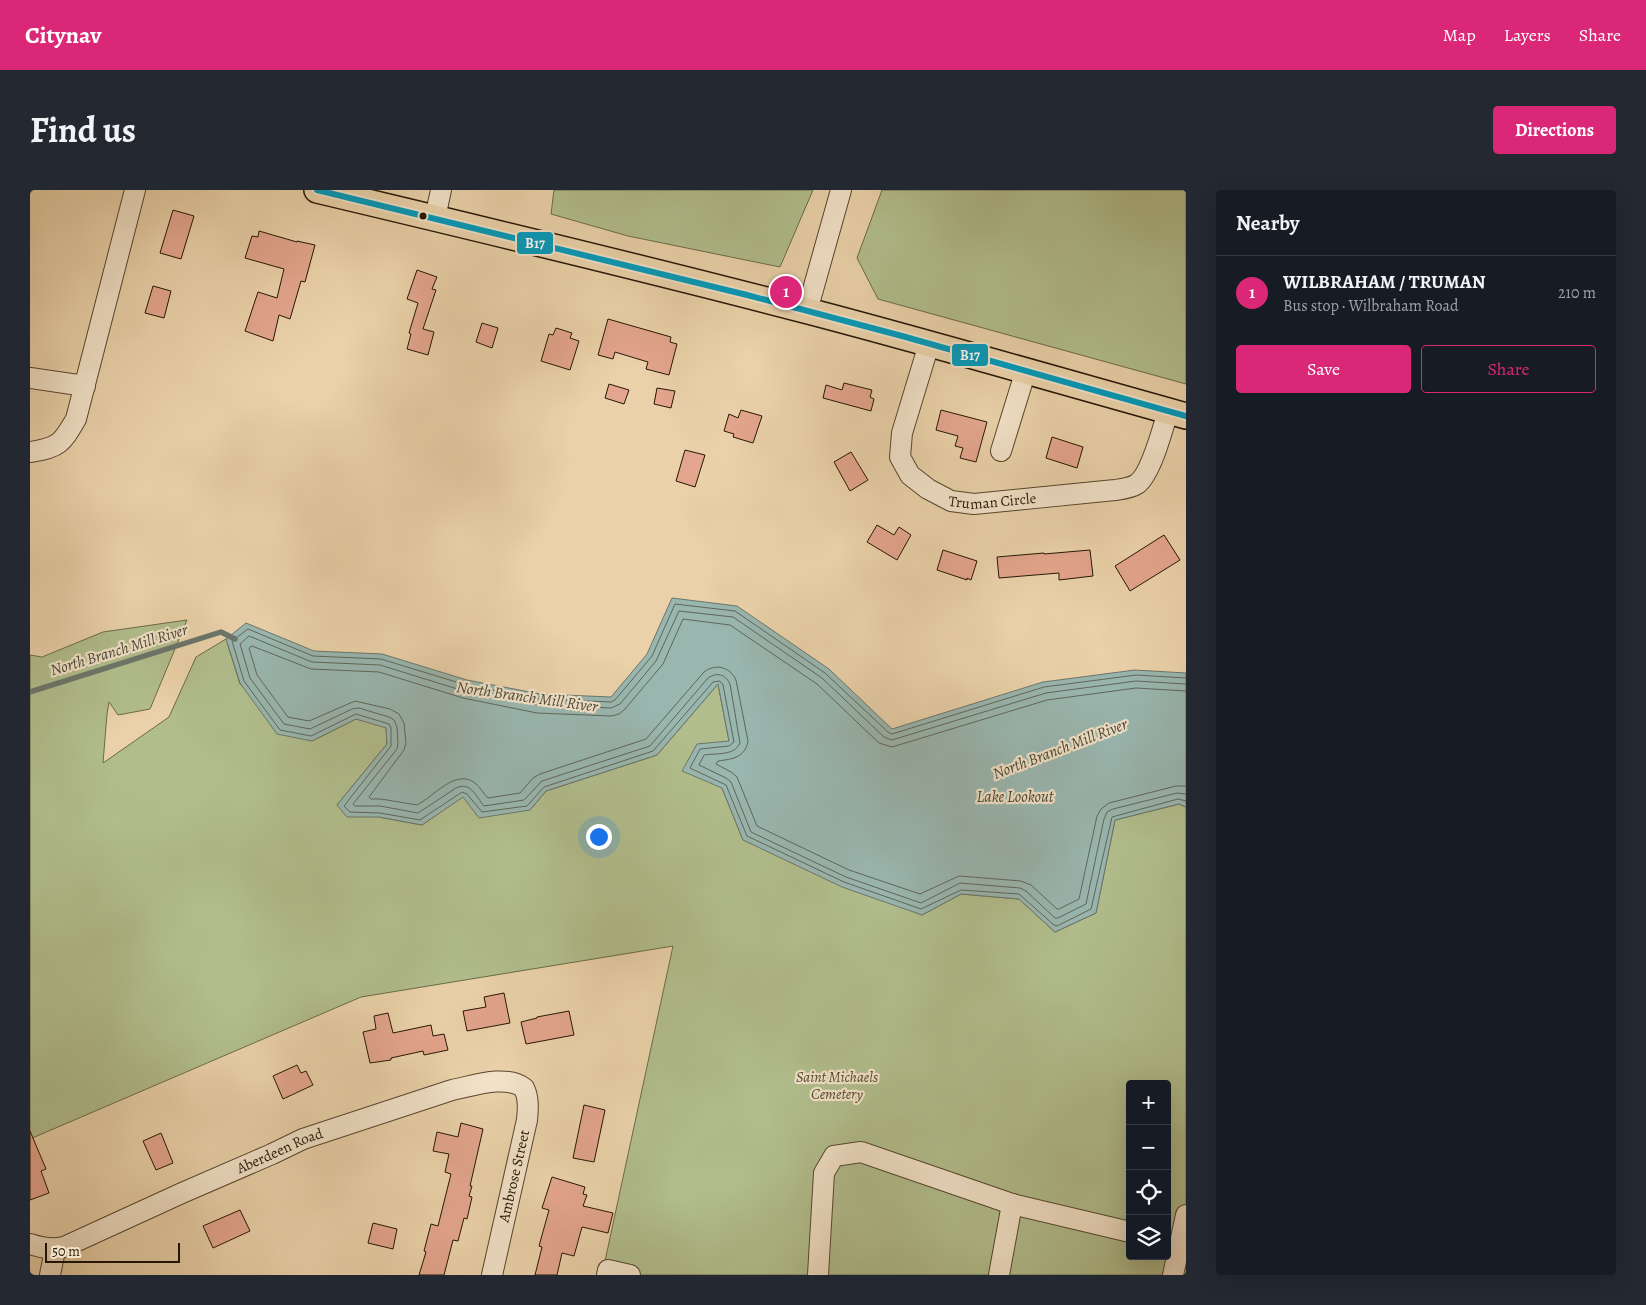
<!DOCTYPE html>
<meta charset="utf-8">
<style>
:root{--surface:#171b24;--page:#242831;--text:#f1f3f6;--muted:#9ea1a6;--line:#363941;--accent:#db2777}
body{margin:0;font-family:Alegreya,serif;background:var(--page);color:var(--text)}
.controls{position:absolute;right:15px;bottom:15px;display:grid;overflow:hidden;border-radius:5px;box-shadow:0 5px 20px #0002}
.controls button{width:45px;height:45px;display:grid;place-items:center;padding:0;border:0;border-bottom:1px solid var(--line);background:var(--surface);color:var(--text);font:25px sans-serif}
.scale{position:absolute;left:15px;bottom:12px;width:135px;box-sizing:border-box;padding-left:5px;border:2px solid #251704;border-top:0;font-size:14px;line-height:18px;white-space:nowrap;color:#251704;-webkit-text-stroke:4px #f1e1c7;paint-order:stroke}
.you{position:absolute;left:568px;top:646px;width:18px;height:18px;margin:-12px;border:4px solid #fff;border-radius:50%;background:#1a73e8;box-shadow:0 0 0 8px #1a73e833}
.badge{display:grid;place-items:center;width:32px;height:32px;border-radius:50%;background:var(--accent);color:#fff;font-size:16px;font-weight:700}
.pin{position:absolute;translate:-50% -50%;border:2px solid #fff;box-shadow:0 1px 5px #0006}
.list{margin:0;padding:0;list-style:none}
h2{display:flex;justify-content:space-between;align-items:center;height:65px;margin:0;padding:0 20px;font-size:21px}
h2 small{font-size:16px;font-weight:400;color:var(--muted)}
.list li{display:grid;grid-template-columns:32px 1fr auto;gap:15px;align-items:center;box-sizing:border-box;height:75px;padding:0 20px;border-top:1px solid var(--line)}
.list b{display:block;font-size:19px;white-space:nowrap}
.list p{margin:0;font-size:16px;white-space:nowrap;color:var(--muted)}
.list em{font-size:16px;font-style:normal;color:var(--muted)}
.actions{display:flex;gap:10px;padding:15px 20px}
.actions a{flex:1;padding:11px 0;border:1px solid var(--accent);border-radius:5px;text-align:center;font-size:18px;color:var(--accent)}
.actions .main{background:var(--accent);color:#fff}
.icon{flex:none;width:28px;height:28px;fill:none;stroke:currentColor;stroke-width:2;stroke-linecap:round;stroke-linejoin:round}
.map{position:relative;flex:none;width:1156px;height:1085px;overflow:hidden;border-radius:5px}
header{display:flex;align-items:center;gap:30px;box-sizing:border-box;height:70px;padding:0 25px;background:var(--accent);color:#fff}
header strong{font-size:24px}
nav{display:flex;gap:28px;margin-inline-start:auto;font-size:18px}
.intro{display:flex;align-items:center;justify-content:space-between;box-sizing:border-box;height:120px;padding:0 30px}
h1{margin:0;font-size:35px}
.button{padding:12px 22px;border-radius:5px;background:var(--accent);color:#fff;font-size:18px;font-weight:700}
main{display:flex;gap:30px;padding:0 30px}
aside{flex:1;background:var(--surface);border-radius:5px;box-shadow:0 5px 20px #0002}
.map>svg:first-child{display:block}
</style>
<header>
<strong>Citynav</strong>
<nav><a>Map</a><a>Layers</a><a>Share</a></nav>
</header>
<div class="intro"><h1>Find us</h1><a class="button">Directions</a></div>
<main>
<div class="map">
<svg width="1156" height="1085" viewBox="0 0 1156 1085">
<rect width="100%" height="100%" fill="#ead1a9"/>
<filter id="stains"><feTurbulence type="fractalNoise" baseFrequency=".004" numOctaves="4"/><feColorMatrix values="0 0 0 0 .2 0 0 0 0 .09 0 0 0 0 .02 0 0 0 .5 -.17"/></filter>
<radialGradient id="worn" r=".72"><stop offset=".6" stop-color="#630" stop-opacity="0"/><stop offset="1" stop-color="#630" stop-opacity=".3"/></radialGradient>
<path fill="#b1bd8c" stroke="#6b6a48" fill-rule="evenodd" d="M 524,0 L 783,0 L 750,77 L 598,46 L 521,24 Z
M 852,0 L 1156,0 L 1156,194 L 848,109 L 827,68 Z
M 157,430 L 120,519 L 88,525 L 79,512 L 77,524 L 73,573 L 139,527 L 166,467 L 196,449 L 210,494 L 282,551 L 326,529 L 356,537 L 357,554 L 307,615 L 349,627 L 392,635 L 433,606 L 500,620 L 516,601 L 627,565 L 688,494 L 699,551 L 692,598 L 713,650 L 892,725 L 931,704 L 989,709 L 1025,742 L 1066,723 L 1085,630 L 1149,614 L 1156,617 L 1156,1085 L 572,1085 L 643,756 L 331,807 L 0,949 L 0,465 L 12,467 L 73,442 ZM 1100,894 L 1137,894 L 1137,1066 L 1100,1066 Z"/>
<path fill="#99b6af" stroke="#6b766b" d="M 642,408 L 707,416 L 799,479 L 862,539 L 1013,492 L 1105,480 L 1156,483 L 1156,617 L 1149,614 L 1085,630 L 1066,723 L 1025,742 L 989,709 L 931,704 L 892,725 L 812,697 L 713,650 L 692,598 L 652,581 L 667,554 L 699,551 L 688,494 L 627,565 L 516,601 L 500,620 L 449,628 L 433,607 L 392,635 L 349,627 L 317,627 L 307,615 L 357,554 L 356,538 L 326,529 L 282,551 L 247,544 L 210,493 L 196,449 L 216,433 L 284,461 L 352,464 L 437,490 L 510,504 L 581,507 L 617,464 Z"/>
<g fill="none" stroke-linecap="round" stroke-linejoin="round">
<path stroke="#5f665a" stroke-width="1" d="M 1156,488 L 1106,485 L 1014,497 L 862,544 L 858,542 L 795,483 L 705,421 L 645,414 L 622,466 L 585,510 L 581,512 L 509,509 L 436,495 L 351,469 L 283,466 L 218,439 L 202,451 L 214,491 L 250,540 L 281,546 L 326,524 L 359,534 L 361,538 L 361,556 L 314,616 L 320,622 L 350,623 L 390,630 L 432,602 L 437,604 L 452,622 L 497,616 L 514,597 L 623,561 L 683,492 L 690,491 L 693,495 L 704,552 L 699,556 L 670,559 L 660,578 L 696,595 L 717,646 L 814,692 L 891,719 L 931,700 L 989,704 L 1024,735 L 1027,736 L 1061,719 L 1082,627 L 1148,609 L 1156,611
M 1156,494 L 1106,491 L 1016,503 L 862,550 L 854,547 L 792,488 L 703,427 L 649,421 L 626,471 L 590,514 L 581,518 L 508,515 L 434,501 L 350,475 L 282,472 L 219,446 L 210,454 L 220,488 L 254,534 L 280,539 L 322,519 L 329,518 L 359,527 L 364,530 L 367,537 L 368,553 L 367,559 L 323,614 L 325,616 L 350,616 L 388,623 L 426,598 C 441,591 446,607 454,616 L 494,610 L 512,591 L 620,556 L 678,488 C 687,482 695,484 700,494 L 710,553 C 704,566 687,563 674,565 L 669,575 L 696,588 L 701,592 L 721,642 L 816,687 L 891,713 L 930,693 L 990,698 L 996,701 L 1025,728 L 1028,728 L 1056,714 L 1074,629 L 1077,622 L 1083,619 L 1147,603 L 1156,604
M 1156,501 L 1106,498 L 1017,510 L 862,557 L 849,553 L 787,494 L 700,435 L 653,429 L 633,474 L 595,519 L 589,524 L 581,526 L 507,523 L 433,508 L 349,482 L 281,479 L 222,456 L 219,458 L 227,485 L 258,527 L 279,531 L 325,511 L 360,519 L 369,524 L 374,533 L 376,553 L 374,560 L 339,607 L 341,609 L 351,609 L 387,615 C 403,607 426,578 445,593 C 450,597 453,603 458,608 L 490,603 L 503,588 L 510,584 L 616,549 L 674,482 C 686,473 700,477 706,490 L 718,551 C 715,568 702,569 688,571 L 686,574 L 701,582 L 707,587 L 727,636 L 819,680 L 890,704 L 929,686 L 991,691 L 1001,695 L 1027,719 L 1029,719 L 1049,709 L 1067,626 L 1071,619 L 1079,613 L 1146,596 L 1156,596"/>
<path stroke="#6b766b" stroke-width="5.5" d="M 0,502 L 191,442 L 205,449"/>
</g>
<path fill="#e3a58d" stroke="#251704" d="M 143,20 L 164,26 L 151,69 L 130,63 Z
M 229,41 L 267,52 L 267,51 L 285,55 L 275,92 L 271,91 L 260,129 L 249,125 L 243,151 L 215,141 L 228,102 L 247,108 L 254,79 L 215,68 L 222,46 L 228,47 Z
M 387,80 L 407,87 L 402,99 L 406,100 L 393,139 L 404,142 L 398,165 L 377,159 L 381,144 L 379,143 L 388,113 L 377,109 Z
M 123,96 L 141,101 L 134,128 L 115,123 Z
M 578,129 L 641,147 L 640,152 L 647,154 L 639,185 L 616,179 L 618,172 L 585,162 L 583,169 L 568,165 Z
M 452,133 L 468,138 L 462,158 L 446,152 Z
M 526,138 L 542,143 L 540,148 L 549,151 L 540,180 L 511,171 L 519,144 L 523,145 Z
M 814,193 L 842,200 L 840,207 L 844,209 L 841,221 L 793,208 L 796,195 L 812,200 Z
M 579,194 L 599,200 L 594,214 L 575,208 Z
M 627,198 L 645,201 L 641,218 L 624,214 Z
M 711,220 L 732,226 L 723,253 L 703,247 L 704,244 L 694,241 L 699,224 L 708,228 Z
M 911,220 L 957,232 L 946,272 L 930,268 L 933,258 L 925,256 L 928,246 L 906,240 Z
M 1022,247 L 1053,257 L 1047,278 L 1016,268 Z
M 655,260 L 675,265 L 665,297 L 646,291 Z
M 821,262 L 838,290 L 820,301 L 804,272 Z
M 847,335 L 864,345 L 869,337 L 881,345 L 867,370 L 837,352 Z
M 1134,345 L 1150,370 L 1100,401 L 1085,376 Z
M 913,360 L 947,371 L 941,390 L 937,388 L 937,390 L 907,380 Z
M 1060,360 L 1063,386 L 1029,390 L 1029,383 L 969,388 L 967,367 L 1014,363 L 1014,364 Z
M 474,803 L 480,833 L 437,841 L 433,821 L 456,817 L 454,807 Z
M 539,821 L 544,845 L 496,854 L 491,832 L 507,828 L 507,827 Z
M 358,823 L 363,843 L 401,835 L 403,846 L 414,844 L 418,860 L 394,865 L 393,861 L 361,868 L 361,870 L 340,873 L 333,842 L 346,839 L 344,826 Z
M 267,875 L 271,883 L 276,881 L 283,895 L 253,909 L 243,886 Z
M 554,915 L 575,920 L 564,972 L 543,968 Z
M 431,933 L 453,939 L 440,996 L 442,996 L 439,1006 L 442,1007 L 437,1029 L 434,1028 L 428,1051 L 423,1050 L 414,1085 L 389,1085 L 396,1062 L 394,1061 L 401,1034 L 408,1036 L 421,984 L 415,982 L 419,964 L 403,961 L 407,942 L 428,947 Z
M 0,941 L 16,979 L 11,981 L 19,1003 L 0,1010 Z
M 131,943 L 143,973 L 126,980 L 113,951 Z
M 522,987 L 555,997 L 553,1004 L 557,1005 L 553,1016 L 583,1023 L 578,1043 L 552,1037 L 544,1066 L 532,1063 L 527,1085 L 505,1085 L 512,1057 L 509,1056 L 519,1020 L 512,1018 Z
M 210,1020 L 220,1041 L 183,1058 L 173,1036 Z
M 343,1033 L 367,1039 L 363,1059 L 338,1053 Z"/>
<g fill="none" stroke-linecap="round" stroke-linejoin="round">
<g stroke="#56462d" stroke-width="22">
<g id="minor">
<path d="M 405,28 L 411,0"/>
<path d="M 777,121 L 811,0"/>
<path id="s1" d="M 899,154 L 872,243 L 870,267 L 880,285 L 898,299 L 921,311 L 944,314 L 1085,300 C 1092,299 1101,298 1107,294 C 1121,284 1133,238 1138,221"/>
<path d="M 0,188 L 55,196"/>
<path d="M 971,261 L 996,180"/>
<path d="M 0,262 C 29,258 32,253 46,229 L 105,0"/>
<path id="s2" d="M 0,1054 C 12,1058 22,1060 34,1057 L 152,1003 L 242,964 L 273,949 L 422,900 C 443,896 475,884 494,898 C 499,908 498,919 497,930 L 462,1085"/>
<path d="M 20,1085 L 25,1060"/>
<path d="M 577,1085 L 578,1080 L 600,1085"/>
<path d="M 788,1085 L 794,983 L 804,966 L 831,962 L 982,1014"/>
<path d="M 969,1085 L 982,1014 L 1100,1042"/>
<path d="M 1143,1085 L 1156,1025"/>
</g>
</g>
<g stroke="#251704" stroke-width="28">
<path id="major" d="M 287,0 C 451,39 615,78 778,121 C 904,154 1030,191 1156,226"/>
</g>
<use href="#minor" stroke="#f1e1c7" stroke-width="20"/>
<use href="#major" stroke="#ead1a9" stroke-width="25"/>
<g stroke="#f1e1c7" stroke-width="10">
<path id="bus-1" d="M 287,0 L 717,105 L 872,146 L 1156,226"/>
</g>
<use href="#bus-1" stroke="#049aba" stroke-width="6"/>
</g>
<circle fill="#251704" stroke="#f1e1c7" stroke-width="2" cx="393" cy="26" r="4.5"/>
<g text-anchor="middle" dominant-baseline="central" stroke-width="4.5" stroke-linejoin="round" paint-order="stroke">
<g font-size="15" fill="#251704" stroke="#f1e1c7">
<text stroke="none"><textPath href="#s1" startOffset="228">Truman Circle</textPath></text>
<text stroke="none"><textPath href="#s2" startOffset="271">Aberdeen Road</textPath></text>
<text transform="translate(484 986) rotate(-77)">Ambrose Street</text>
</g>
<g font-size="15" font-style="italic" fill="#4f492d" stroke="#f1e1c7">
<text x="807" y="887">Saint Michaels<tspan x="807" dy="17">Cemetery</tspan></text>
</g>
<g font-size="16" font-style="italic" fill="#484737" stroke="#f1e1c7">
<text transform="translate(89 460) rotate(-17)">North Branch Mill River</text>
<text transform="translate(497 507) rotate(8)">North Branch Mill River</text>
<text transform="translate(1030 559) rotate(-21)">North Branch Mill River</text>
<text x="985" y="607">Lake Lookout</text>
</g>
</g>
<g stroke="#f1e1c7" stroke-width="2">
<rect x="486" y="41" width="38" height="24" rx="5" fill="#049aba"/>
<rect x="921" y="153" width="38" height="24" rx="5" fill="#049aba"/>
</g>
<g font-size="14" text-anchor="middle" font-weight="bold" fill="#fff">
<text x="505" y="58">B17</text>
<text x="940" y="170">B17</text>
</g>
<rect width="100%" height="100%" filter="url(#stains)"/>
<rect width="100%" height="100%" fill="url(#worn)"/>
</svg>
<div class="controls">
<button>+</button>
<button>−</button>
<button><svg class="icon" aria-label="locate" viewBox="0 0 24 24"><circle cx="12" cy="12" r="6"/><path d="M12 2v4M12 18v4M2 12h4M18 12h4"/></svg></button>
<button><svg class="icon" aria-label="layers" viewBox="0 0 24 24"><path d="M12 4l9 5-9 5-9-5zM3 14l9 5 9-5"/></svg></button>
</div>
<div class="scale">50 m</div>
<div class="you"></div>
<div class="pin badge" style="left:756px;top:102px">1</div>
</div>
<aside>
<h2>Nearby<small></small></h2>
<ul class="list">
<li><span class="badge">1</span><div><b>WILBRAHAM / TRUMAN</b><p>Bus stop · Wilbraham Road</p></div><em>210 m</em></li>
</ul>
<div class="actions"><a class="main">Save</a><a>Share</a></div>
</aside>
</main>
